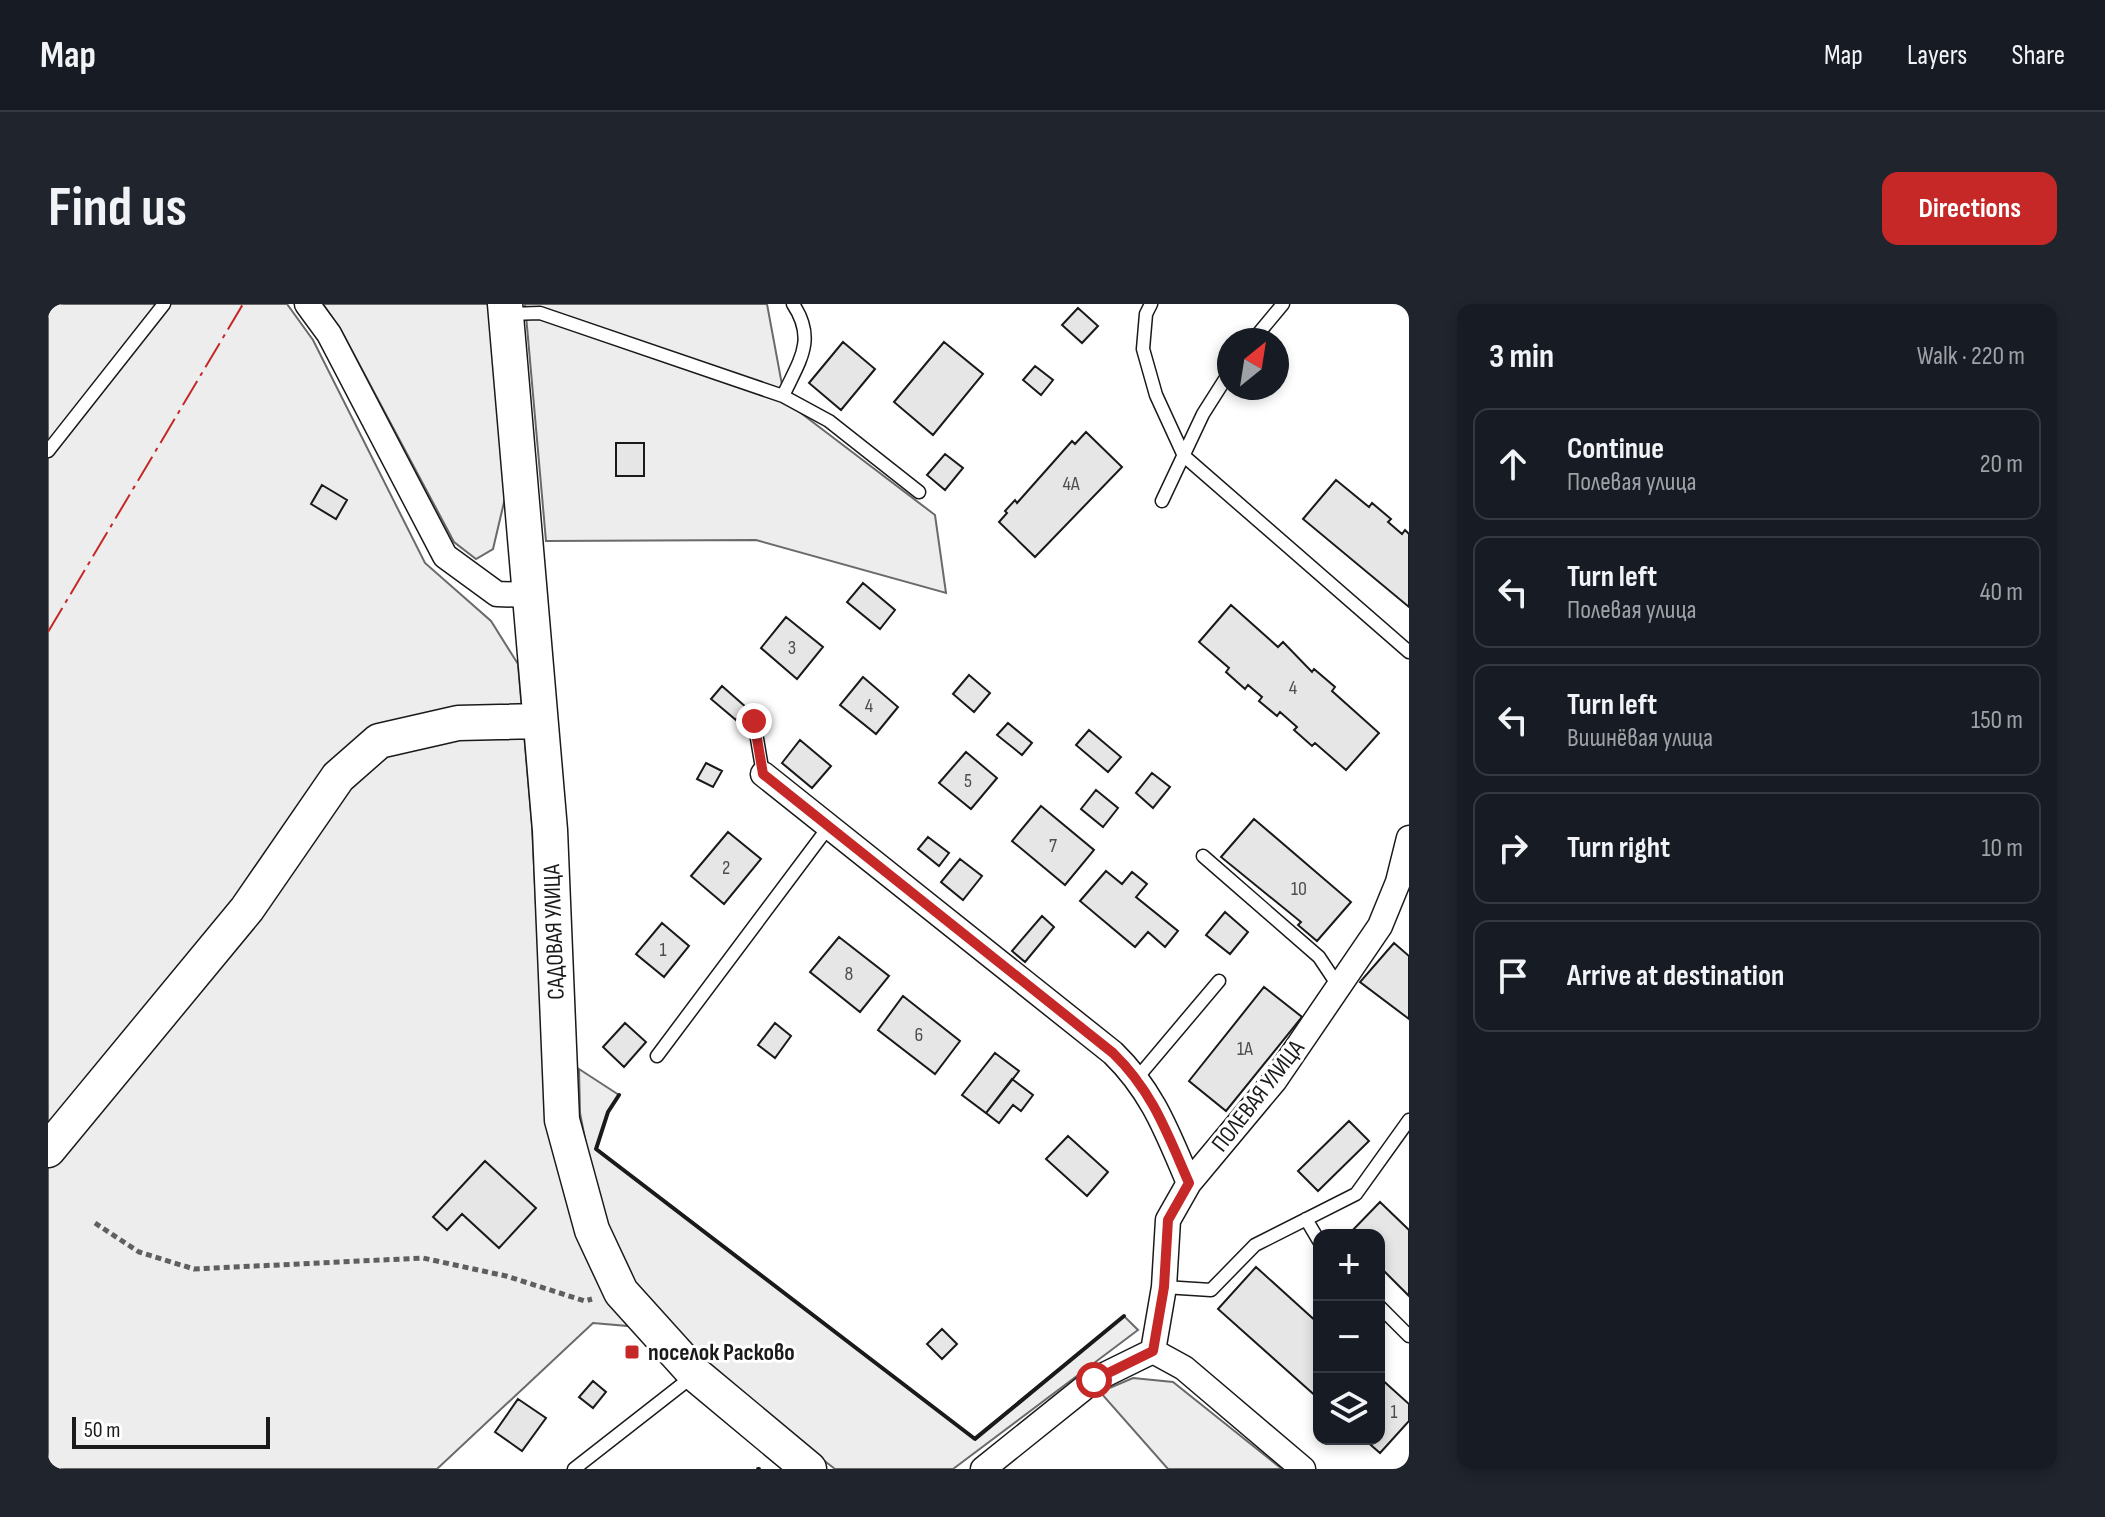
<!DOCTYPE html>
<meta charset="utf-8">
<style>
:root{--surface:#171b24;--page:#20242c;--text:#f1f3f6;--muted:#9ea1a6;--line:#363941;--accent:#c62828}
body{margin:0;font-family:"Sofia Sans Condensed",sans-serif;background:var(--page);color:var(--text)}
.controls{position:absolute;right:24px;bottom:24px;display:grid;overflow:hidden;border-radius:16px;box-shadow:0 4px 12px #0003}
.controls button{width:72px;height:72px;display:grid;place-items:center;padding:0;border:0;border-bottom:2px solid var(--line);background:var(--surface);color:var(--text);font:40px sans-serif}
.compass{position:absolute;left:1169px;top:24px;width:72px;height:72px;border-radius:50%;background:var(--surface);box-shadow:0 4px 12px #0003;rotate:30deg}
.scale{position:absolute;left:24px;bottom:20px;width:198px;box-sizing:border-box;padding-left:8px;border:4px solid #1a1a1a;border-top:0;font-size:22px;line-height:28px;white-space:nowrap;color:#1a1a1a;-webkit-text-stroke:6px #fff;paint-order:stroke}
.stop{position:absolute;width:24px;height:24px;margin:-18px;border:6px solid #c62828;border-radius:50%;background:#fff}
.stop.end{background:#c62828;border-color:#fff;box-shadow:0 2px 8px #0008}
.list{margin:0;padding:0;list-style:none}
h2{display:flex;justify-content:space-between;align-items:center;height:104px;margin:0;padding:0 32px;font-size:34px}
h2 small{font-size:26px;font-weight:400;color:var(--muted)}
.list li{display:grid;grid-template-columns:52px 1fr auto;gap:24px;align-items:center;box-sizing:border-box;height:112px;margin:0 16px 16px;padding:0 16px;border:2px solid var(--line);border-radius:16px}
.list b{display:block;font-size:30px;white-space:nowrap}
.list p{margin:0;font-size:26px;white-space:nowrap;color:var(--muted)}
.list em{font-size:26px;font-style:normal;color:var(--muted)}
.icon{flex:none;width:44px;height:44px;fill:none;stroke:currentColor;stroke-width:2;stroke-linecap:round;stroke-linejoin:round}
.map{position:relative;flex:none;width:1361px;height:1165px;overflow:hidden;border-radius:16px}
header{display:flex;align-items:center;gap:48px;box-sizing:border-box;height:112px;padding:0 40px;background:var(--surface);border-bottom:2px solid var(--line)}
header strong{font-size:38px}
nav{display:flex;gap:44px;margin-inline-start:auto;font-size:28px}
.intro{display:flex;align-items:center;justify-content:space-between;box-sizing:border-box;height:192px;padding:0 48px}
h1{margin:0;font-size:56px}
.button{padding:20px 36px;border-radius:16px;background:var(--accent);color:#fff;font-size:28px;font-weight:700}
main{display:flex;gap:48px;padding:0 48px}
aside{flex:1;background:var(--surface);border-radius:16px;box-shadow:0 4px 12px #0003}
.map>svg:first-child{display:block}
</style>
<header>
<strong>Map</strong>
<nav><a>Map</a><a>Layers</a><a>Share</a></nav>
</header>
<div class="intro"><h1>Find us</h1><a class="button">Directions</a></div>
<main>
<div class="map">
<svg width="1361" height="1165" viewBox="0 0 1361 1165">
<rect width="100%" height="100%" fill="#fff"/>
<path fill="#ededed" stroke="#6a6a6a" stroke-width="2" d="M 0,0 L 239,0 L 265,36 L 377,259 L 443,317 L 470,360 L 484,522 L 499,819 L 530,933 L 580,1022 L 545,1019 L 389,1165 L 0,1165 Z
M 275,0 L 442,0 L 457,194 L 445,245 L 428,255 L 406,238 L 293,26 Z
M 477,0 L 719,0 L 737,97 L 887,211 L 898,289 L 708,236 L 498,237 Z
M 531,765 L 571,791 L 560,808 L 549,845 L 926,1134 L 1076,1012 L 1090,1026 L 905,1165 L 787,1165 L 655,1063 L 584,979 L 558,919 L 541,855 L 532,809 Z
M 1085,1074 L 1125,1078 L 1234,1165 L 1120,1165 L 1052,1088 Z"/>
<path fill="#e6e6e6" stroke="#1a1a1a" stroke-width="2" d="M 1030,4 L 1050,22 L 1034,39 L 1014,21 Z
M 795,38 L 827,65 L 793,106 L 761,79 Z
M 896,38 L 935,70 L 885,131 L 846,98 Z
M 987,62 L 1005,76 L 993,91 L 975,76 Z
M 1038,128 L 1074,163 L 987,253 L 951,218 L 959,209 L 957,207 L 967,196 L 969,199 L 1024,137 L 1027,140 Z
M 568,139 L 596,139 L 596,172 L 568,172 Z
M 897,150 L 915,164 L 897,186 L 879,171 Z
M 1288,176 L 1321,203 L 1324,199 L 1343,215 L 1340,218 L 1354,230 L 1357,226 L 1361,230 L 1361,303 L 1255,215 Z
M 274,181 L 299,196 L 288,215 L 263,200 Z
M 815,279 L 847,306 L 832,325 L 799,298 Z
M 1183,301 L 1230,343 L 1235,338 L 1264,368 L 1266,365 L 1287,383 L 1284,387 L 1331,429 L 1298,466 L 1267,439 L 1264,442 L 1246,426 L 1249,423 L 1232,408 L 1229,412 L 1211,397 L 1214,393 L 1200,381 L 1197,385 L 1178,368 L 1181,364 L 1151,338 Z
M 738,313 L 775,343 L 749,375 L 713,344 Z
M 921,371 L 942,389 L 926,408 L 905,390 Z
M 815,373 L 850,403 L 828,430 L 792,401 Z
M 674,382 L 699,404 L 688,416 L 663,395 Z
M 960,419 L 984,439 L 974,451 L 949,431 Z
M 1041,426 L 1073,453 L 1060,468 L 1028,441 Z
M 752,436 L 783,462 L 764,484 L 734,459 Z
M 918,448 L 949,474 L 923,505 L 891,479 Z
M 658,459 L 674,467 L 665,483 L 649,475 Z
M 1104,469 L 1122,483 L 1105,504 L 1088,489 Z
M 1048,486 L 1070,504 L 1055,523 L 1033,505 Z
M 993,502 L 1046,546 L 1017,581 L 964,537 Z
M 1206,515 L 1303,598 L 1269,637 L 1250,621 L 1253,618 L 1173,553 Z
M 680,528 L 713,555 L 676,600 L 643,572 Z
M 880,533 L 901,549 L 891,562 L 870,545 Z
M 912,555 L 934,572 L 915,596 L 893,578 Z
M 1058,567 L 1074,580 L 1084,568 L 1099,580 L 1088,593 L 1130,627 L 1117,643 L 1100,628 L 1087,643 L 1032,597 Z
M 1177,608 L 1200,628 L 1182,650 L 1158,631 Z
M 994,612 L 1006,623 L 977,658 L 964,647 Z
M 614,619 L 641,642 L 616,673 L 588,650 Z
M 791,633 L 841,672 L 812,708 L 762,668 Z
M 1346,639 L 1361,652 L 1361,715 L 1312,678 Z
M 1216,683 L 1254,713 L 1178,807 L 1141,777 Z
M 855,692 L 912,737 L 887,770 L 830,726 Z
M 577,719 L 598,738 L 576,763 L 555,743 Z
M 727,719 L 743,732 L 727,754 L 710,741 Z
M 947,749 L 971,767 L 938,809 L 914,791 Z
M 964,775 L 985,791 L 973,807 L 965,801 L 951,819 L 938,809 Z
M 1301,817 L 1321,837 L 1270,887 L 1250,867 Z
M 1020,832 L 1060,868 L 1039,892 L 998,855 Z
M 437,857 L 488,904 L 451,944 L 414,910 L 399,926 L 385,913 Z
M 1332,898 L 1361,926 L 1361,992 L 1331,962 L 1331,931 L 1300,931 Z
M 1208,963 L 1271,1020 L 1271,1095 L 1170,1005 Z
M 894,1025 L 909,1040 L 894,1055 L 879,1040 Z
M 1331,1073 L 1361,1100 L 1361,1117 L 1332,1149 L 1316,1135 L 1331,1135 Z
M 545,1077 L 558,1088 L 545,1104 L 531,1093 Z
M 470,1095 L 498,1114 L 474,1147 L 447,1128 Z"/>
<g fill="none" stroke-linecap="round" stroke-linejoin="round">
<g stroke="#1a1a1a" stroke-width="15">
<path id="lane" d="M 745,0 C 769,36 751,57 735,92 L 781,117 L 871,188
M 1103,0 L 1098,10 L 1095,45 L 1108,91 L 1136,152 L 1361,348
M 461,10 L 492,9 L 735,92
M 1205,36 L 1235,0
M 0,147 L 116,0
M 1114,197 L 1155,110 L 1181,69
M 706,417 L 715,470
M 1155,552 L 1271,653 L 1289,680
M 609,752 L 782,521
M 1090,773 L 1171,677
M 1258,915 L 1271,937
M 1116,983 L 1163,986 L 1207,941 L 1308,890 L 1361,816
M 1331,1002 L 1361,1032
M 526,1165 L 645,1072"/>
</g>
<g stroke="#1a1a1a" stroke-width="27">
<path id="street" d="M 259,0 L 281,30 L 397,252 L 449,290 L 481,291
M 715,470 L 1065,749 C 1105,788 1119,828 1141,879
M 1105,1047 L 1116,983 L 1120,916 L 1141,879 L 1227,776 L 1332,622 L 1350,578 L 1361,534
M 1105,1047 L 1136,1064 L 1255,1165
M 935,1165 L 1046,1076 L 1105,1047"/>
</g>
<g stroke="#1a1a1a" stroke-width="37">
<path id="secondary" d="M 457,0 L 502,526 L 514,816 L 544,926 L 573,988 L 647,1070 L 761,1165
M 0,846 L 199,605 L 290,473 L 331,437 L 410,419 L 492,417"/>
</g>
<path stroke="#5f5f5f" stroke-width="5" stroke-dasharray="6 4" stroke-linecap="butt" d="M 47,919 L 91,948 L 146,965 L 375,954 L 458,972 L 537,997 L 544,995"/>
<use href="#lane" stroke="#fff" stroke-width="12"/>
<use href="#street" stroke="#fff" stroke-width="24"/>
<use href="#secondary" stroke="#fff" stroke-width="34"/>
<path stroke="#1a1a1a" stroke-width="4" d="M 571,791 L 560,808 L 548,845 L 927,1135 L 1076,1012
M 710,1165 L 711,1165"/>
<path stroke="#c62828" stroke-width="2" stroke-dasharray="28 6 4 6" stroke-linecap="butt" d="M 0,328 L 195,0"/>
</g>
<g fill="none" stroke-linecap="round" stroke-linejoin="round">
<path stroke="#c62828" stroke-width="10" d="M 706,417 L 715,470 L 1065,749 C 1105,788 1119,829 1141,879 L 1120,916 L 1116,983 L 1105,1047 L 1046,1076"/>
</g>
<rect fill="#c62828" stroke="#fff" stroke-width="3" x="576" y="1040" width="16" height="16" rx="4"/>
<g text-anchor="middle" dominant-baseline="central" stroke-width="6" stroke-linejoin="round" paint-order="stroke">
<g font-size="20" fill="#4d4d4d">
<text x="1023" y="180">4А</text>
<text x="744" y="344">3</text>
<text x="1245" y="384">4</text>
<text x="821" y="402">4</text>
<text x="920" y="477">5</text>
<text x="1005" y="542">7</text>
<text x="678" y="564">2</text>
<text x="1251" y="585">10</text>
<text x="615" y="646">1</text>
<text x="801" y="670">8</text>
<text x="871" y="731">6</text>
<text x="1197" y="745">1А</text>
<text x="1346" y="1108">1</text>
</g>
<g font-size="24" fill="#1a1a1a" stroke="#fff">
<text transform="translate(506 628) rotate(-92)">САДОВАЯ УЛИЦА</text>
<text transform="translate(1210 792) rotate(-52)">ПОЛЕВАЯ УЛИЦА</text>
</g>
<g font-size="24" font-weight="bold" fill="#1a1a1a" stroke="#fff" text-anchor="start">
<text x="600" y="1048">поселок Расково</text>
</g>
</g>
</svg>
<div class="controls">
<button>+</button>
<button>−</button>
<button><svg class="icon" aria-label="layers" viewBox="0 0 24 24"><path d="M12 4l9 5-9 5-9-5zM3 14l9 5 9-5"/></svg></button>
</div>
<svg class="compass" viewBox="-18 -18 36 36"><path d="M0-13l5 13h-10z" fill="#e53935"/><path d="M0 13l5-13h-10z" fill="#9ea1a6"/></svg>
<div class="scale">50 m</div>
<div class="stop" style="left:1046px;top:1076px"></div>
<div class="stop end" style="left:706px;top:417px"></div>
</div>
<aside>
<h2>3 min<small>Walk · 220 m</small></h2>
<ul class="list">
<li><svg class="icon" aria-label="ahead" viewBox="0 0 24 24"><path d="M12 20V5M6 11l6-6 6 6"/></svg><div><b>Continue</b><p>Полевая улица</p></div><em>20 m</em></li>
<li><svg class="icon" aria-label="left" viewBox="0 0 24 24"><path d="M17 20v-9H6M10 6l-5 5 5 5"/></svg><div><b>Turn left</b><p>Полевая улица</p></div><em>40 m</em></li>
<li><svg class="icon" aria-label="left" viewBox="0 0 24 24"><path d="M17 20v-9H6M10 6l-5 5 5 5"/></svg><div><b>Turn left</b><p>Вишнёвая улица</p></div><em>150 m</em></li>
<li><svg class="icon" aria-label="right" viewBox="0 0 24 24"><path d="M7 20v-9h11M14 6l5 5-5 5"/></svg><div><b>Turn right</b></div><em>10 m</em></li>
<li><svg class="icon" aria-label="arrive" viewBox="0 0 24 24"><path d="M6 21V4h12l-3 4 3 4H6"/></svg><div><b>Arrive at destination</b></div></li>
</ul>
</aside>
</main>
